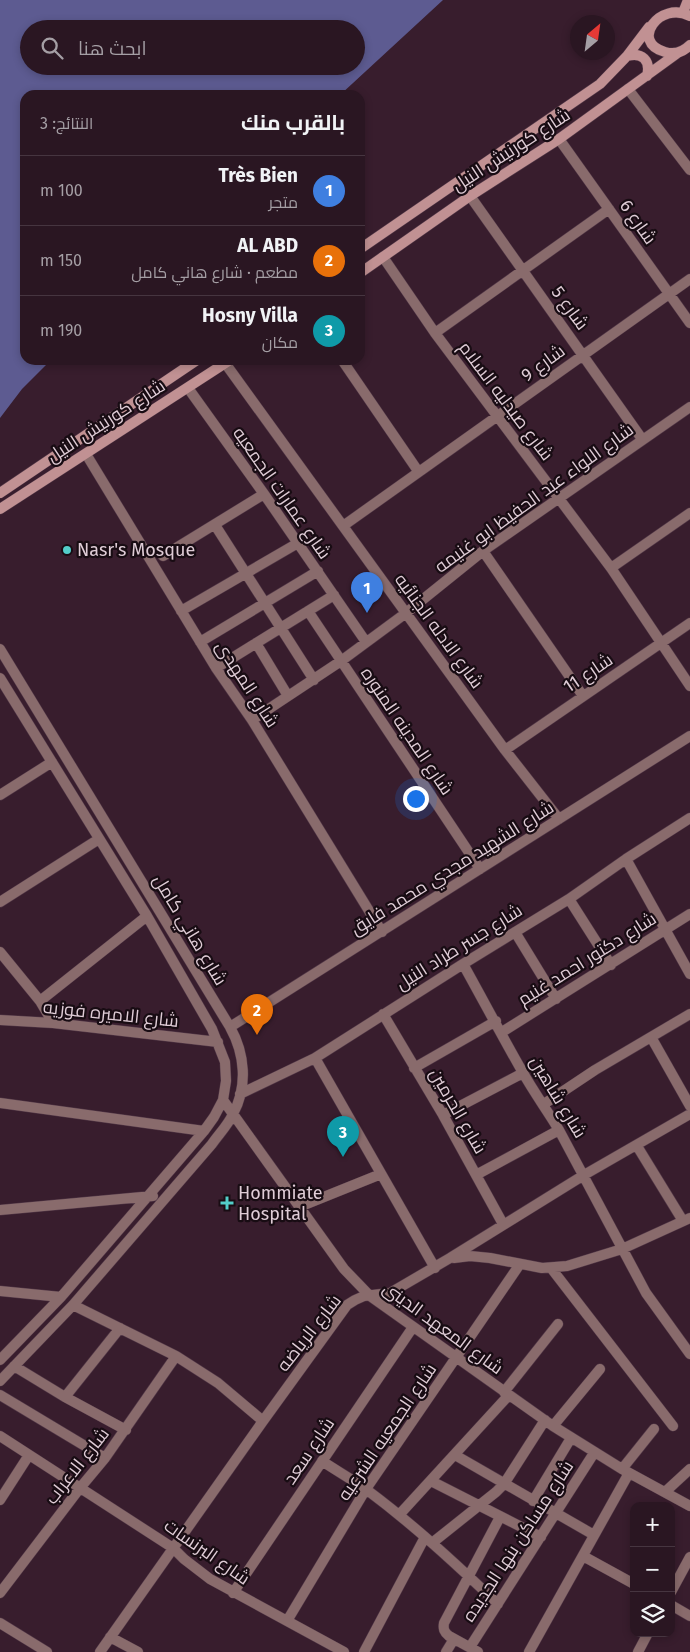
<!DOCTYPE html>
<html lang="ar">
<meta charset="utf-8">
<style>
:root{--surface:#2a1622;--page:#36232f;--text:#f1f3f6;--muted:#a59fa5;--line:#463540;--accent:#d93025}
body{margin:0;font-family:"Fira Sans",Cairo,sans-serif;background:var(--page);color:var(--text);direction:rtl}
.controls{position:absolute;right:15px;bottom:15px;display:grid;overflow:hidden;border-radius:10px;box-shadow:0 2px 8px #0003}
.controls button{width:45px;height:45px;display:grid;place-items:center;padding:0;border:0;border-bottom:1px solid var(--line);background:var(--surface);color:var(--text);font:25px sans-serif}
.compass{position:absolute;left:570px;top:15px;width:45px;height:45px;border-radius:50%;background:var(--surface);box-shadow:0 2px 8px #0003;rotate:29deg}
.you{position:absolute;left:415px;top:798px;width:18px;height:18px;margin:-12px;border:4px solid #fff;border-radius:50%;background:#1a73e8;box-shadow:0 0 0 8px #1a73e833}
.badge{display:grid;place-items:center;width:32px;height:32px;border-radius:50%;background:var(--accent);color:#fff;font-size:16px;font-weight:700}
.pin{position:absolute;translate:-50% -41px;filter:drop-shadow(0 1px 2px #0008)}
.pin::after{content:'';position:absolute;top:26px;width:18px;height:15px;background:inherit;clip-path:polygon(0 0,100% 0,50% 100%)}
.list{margin:0;padding:0;list-style:none}
h2{display:flex;justify-content:space-between;align-items:center;height:65px;margin:0;padding:0 20px;font-size:21px}
h2 small{font-size:16px;font-weight:400;color:var(--muted)}
.list li{display:grid;grid-template-columns:32px 1fr auto;gap:15px;align-items:center;box-sizing:border-box;height:70px;padding:0 20px;border-top:1px solid var(--line)}
.list b{display:block;font-size:19px;white-space:nowrap}
.list p{margin:0;font-size:16px;white-space:nowrap;color:var(--muted)}
.list em{font-size:16px;font-style:normal;color:var(--muted)}
.icon{flex:none;width:28px;height:28px;fill:none;stroke:currentColor;stroke-width:2;stroke-linecap:round;stroke-linejoin:round}
.map{position:relative;flex:none;width:690px;height:1652px;overflow:hidden;direction:ltr}
.search{position:absolute;background:var(--surface);box-shadow:0 2px 8px #0003;left:20px;top:20px;width:345px;height:55px;display:flex;align-items:center;gap:12px;box-sizing:border-box;padding:0 18px;border-radius:28px;color:var(--muted);font-size:19px}
.panel{position:absolute;background:var(--surface);box-shadow:0 2px 8px #0003;left:20px;top:90px;width:345px;height:275px;border-radius:15px;direction:rtl}
.map>svg:first-child{display:block}
</style>
<div class="map">
<svg width="690" height="1652" viewBox="0 0 690 1652">
<rect width="100%" height="100%" fill="#381d2d"/>
<path fill="#5d5b91" fill-rule="evenodd" d="M 0,0 L 443,0 L 340,95 L 25,95 L 25,360 L 51,360 L 22,389 L 0,418 ZM 29,29 L 356,29 L 356,66 L 29,66 Z"/>
<g fill="none" stroke-linecap="round" stroke-linejoin="round">
<g stroke="#533948" stroke-width="11">
<path id="minor" d="M 628,89 L 690,170
M 559,139 L 690,323
M 470,196 L 642,439
M 383,257 L 435,333 L 611,568 L 690,686
M 435,333 L 609,209
M 342,360 L 418,471
M 225,363 L 505,750 L 559,819
M 188,388 L 264,494 L 366,642
M 86,454 L 216,668 L 252,720 L 382,932
M 215,525 L 314,680
M 343,526 L 690,279
M 483,551 L 583,696
M 163,556 L 264,494
M 611,568 L 690,513
M 181,611 L 298,543
M 308,611 L 480,869
M 200,642 L 318,571
M 256,643 L 288,696
M 0,649 L 230,1027 C 245,1054 248,1086 233,1114 C 228,1125 219,1134 212,1144 L 73,1305 L 0,1381
M 216,668 L 334,595
M 0,678 L 147,916 L 212,1029 L 225,1062 L 226,1081 L 223,1100 L 214,1117 L 204,1131 L 61,1297 L 0,1360
M 252,720 L 341,661 L 406,613 L 483,551 L 690,407
M 505,750 L 690,623
M 0,795 L 52,762
M 626,859 L 690,974
M 569,899 L 611,965
M 0,902 L 99,839
M 515,932 L 556,999
M 0,952 L 40,1001 L 53,1023
M 463,964 C 483,1000 502,1036 522,1071 C 533,1091 547,1110 559,1130 L 646,1293 L 690,1354
M 40,1001 L 147,916
M 383,1014 L 443,1115 L 503,1224
M 0,1020 L 53,1023 L 218,1042
M 230,1027 L 690,736
M 502,1032 L 690,914
M 651,1037 L 690,1106
M 315,1058 L 435,1268
M 414,1068 L 496,1021
M 240,1094 L 315,1058 L 463,964 L 569,899 L 626,859 L 690,818
M 223,1100 L 344,1269 L 370,1296 L 553,1426 L 622,1469 L 690,1506
M 0,1103 L 204,1131
M 544,1104 L 595,1070 L 690,1014
M 443,1115 L 523,1073
M 637,1146 L 683,1221
M 476,1175 L 559,1130
M 299,1207 L 381,1174
M 0,1210 L 153,1196
M 454,1258 L 470,1256 L 490,1258 L 542,1268 L 567,1266 L 622,1249 L 690,1218
M 551,1268 L 673,1426
M 0,1291 L 61,1297
M 73,1305 L 176,1356 L 218,1383 L 263,1421
M 14,1366 L 65,1397 L 126,1430
M 504,1392 L 558,1324
M 0,1395 L 105,1458
M 65,1397 L 120,1328
M 553,1426 L 600,1369
M 0,1436 L 173,1548 L 184,1559 L 210,1579 L 344,1652
M 455,1455 L 594,1535
M 322,1461 C 337,1471 353,1480 367,1490 C 414,1525 456,1564 498,1604
M 622,1469 L 654,1429
M 431,1481 L 541,1537
M 665,1492 L 690,1469
M 0,1500 L 29,1455
M 533,1501 L 571,1438
M 399,1515 L 509,1395
M 432,1543 L 496,1492 L 504,1484 L 545,1420
M 583,1556 L 634,1584
M 671,1592 L 690,1557
M 0,1593 L 80,1488 L 105,1458 L 176,1356
M 233,1593 L 413,1327
M 671,1605 L 690,1616
M 287,1621 L 366,1489 L 520,1264
M 0,1623 L 47,1652
M 110,1637 L 138,1652
M 470,1647 L 594,1453
M 100,1652 L 263,1421 L 347,1305 L 355,1300 L 364,1296 L 390,1293 L 450,1258 L 584,1175 L 690,1114
M 364,1652 L 425,1537
M 446,1652 L 454,1639
M 478,1652 L 449,1636 C 444,1632 443,1629 444,1623 L 500,1517
M 529,1652 L 629,1473
M 638,1652 L 648,1633"/>
</g>
<g stroke="#533948" stroke-width="11">
<path id="secondary" d="M 684,10 L 688,0
M 690,16 C 660,0 629,42 665,52 C 675,55 683,52 690,45
M 627,56 C 642,52 651,60 647,76
M 360,249 L 600,84 L 627,56 L 649,27
M 360,273 L 470,196 L 559,139 L 679,52
M 0,493 L 197,360
M 0,509 L 230,360"/>
</g>
<use href="#minor" stroke="#896b6c" stroke-width="10"/>
<use href="#secondary" stroke="#c19193" stroke-width="10"/>
</g>
<g fill="#53cdc9" stroke="#180c13" stroke-width="2">
<circle cx="67" cy="550" r="5"/>
<path d="M224.5 1195.5h5v5h5v5h-5v5h-5v-5h-5v-5h5z"/>
</g>
<g text-anchor="middle" dominant-baseline="central" stroke-width="4.5" stroke-linejoin="round" paint-order="stroke">
<g font-size="18" fill="#dfccd6" stroke="#180c13">
<text transform="translate(511 150) rotate(-33)">شارع كورنيش النيل</text>
<text transform="translate(638 222) rotate(55)">شارع 6</text>
<text transform="translate(570 308) rotate(54)">شارع 5</text>
<text transform="translate(543 363) rotate(-36)">شارع 9</text>
<text transform="translate(506 401) rotate(53)">شارع صيدليه السلام</text>
<text transform="translate(106 421) rotate(-33)">شارع كورنيش النيل</text>
<text transform="translate(282 493) rotate(55)">شارع عمارات الجمعيه</text>
<text transform="translate(534 498) rotate(-36)">شارع اللواء عبد الحفيظ ابو غنيمه</text>
<text transform="translate(439 631) rotate(54)">شارع الادله الجنائيه</text>
<text transform="translate(588 673) rotate(-34)">شارع 11</text>
<text transform="translate(247 684) rotate(57)">شارع المهدى</text>
<text transform="translate(407 731) rotate(56)">شارع المدينه المنوره</text>
<text transform="translate(452 868) rotate(-32)">شارع الشهيد مجدي محمد فايق</text>
<text transform="translate(190 930) rotate(59)">شارع هاني كامل</text>
<text transform="translate(459 947) rotate(-32)">شارع جسر طراد النيل</text>
<text transform="translate(587 959) rotate(-32)">شارع دكتور احمد غنيم</text>
<text transform="translate(111 1014) rotate(6)">شارع الاميره فوزيه</text>
<text transform="translate(558 1097) rotate(59)">شارع شاهين</text>
<text transform="translate(458 1111) rotate(60)">شارع الحرمين</text>
<text transform="translate(443 1328) rotate(36)">شارع المعهد الدينى</text>
<text transform="translate(309 1333) rotate(-52)">شارع الرياضه</text>
<text transform="translate(387 1432) rotate(-56)">شارع الجمعيه الشرعيه</text>
<text transform="translate(309 1451) rotate(-56)">شارع سعد</text>
<text transform="translate(77 1466) rotate(-52)">شارع الاعراب</text>
<text transform="translate(518 1541) rotate(-57)">شارع مساكن بنها الجديده</text>
<text transform="translate(207 1552) rotate(35)">شارع البرنسات</text>
</g>
<g font-size="18" fill="#dfccd6" stroke="#180c13" text-anchor="start">
<text x="77" y="550">Nasr's Mosque</text>
<text x="238" y="1193">Hommiate<tspan x="238" dy="21">Hospital</tspan></text>
</g>
</g>
</svg>
<div class="controls">
<button>+</button>
<button>−</button>
<button><svg class="icon" aria-label="layers" viewBox="0 0 24 24"><path d="M12 4l9 5-9 5-9-5zM3 14l9 5 9-5"/></svg></button>
</div>
<svg class="compass" viewBox="-18 -18 36 36"><path d="M0-13l5 13h-10z" fill="#e53935"/><path d="M0 13l5-13h-10z" fill="#a59fa5"/></svg>
<div class="you"></div>
<div class="pin badge" style="left:367px;top:613px;background:#3f7fe0">1</div>
<div class="pin badge" style="left:257px;top:1035px;background:#e8710a">2</div>
<div class="pin badge" style="left:343px;top:1157px;background:#0f9aa8">3</div>
<div class="search"><svg class="icon" aria-label="search" viewBox="0 0 24 24"><circle cx="10" cy="10" r="6"/><path d="M15 15l6 6"/></svg>ابحث هنا</div>
<section class="panel">
<h2>بالقرب منك<small>النتائج: 3</small></h2>
<ul class="list">
<li><span class="badge" style="background:#3f7fe0">1</span><div><b>Très Bien</b><p>متجر</p></div><em>100 m</em></li>
<li><span class="badge" style="background:#e8710a">2</span><div><b>AL ABD</b><p>مطعم · شارع هاني كامل</p></div><em>150 m</em></li>
<li><span class="badge" style="background:#0f9aa8">3</span><div><b>Hosny Villa</b><p>مكان</p></div><em>190 m</em></li>
</ul>
</section>
</div>
